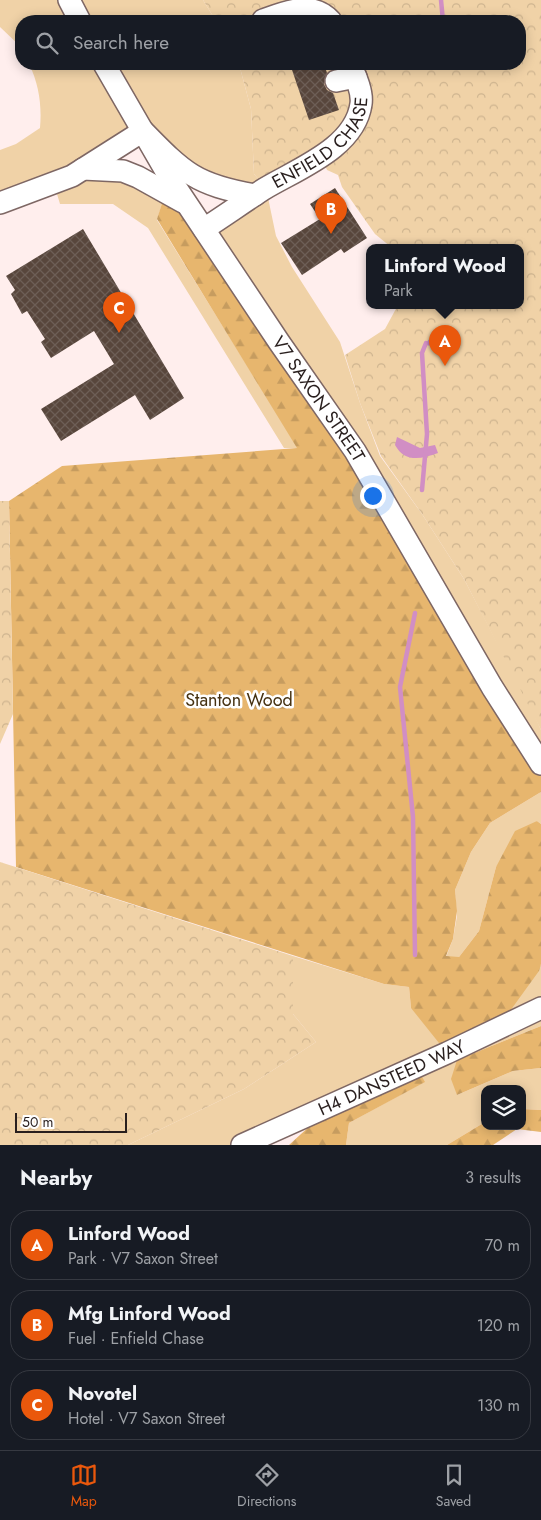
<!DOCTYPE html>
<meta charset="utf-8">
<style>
:root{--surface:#171b24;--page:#242831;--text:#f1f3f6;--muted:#9ea1a6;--line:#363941;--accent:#ea580c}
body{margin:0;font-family:Jost,sans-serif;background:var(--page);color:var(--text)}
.controls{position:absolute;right:15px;bottom:15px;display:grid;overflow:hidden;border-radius:10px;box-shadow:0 2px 12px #0003}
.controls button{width:45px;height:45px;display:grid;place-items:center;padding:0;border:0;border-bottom:1px solid var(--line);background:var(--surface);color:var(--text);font:25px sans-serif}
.scale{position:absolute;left:15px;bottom:12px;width:112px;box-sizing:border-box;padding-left:5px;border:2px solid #291f1e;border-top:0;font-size:14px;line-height:18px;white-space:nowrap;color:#291f1e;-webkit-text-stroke:4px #fff;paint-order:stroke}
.you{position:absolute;left:372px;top:495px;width:18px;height:18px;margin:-12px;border:4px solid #fff;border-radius:50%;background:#1a73e8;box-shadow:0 0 0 8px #1a73e833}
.badge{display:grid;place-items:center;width:32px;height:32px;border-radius:50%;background:var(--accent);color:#fff;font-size:16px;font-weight:700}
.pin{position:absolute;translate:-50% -41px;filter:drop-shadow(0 1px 2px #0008)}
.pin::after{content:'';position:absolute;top:26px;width:18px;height:15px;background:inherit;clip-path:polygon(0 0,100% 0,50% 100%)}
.popup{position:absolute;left:366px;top:244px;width:158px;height:65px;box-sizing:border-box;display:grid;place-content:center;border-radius:10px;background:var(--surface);filter:drop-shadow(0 1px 4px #0005);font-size:16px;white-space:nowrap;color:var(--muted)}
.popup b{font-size:19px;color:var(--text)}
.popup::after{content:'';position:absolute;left:50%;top:100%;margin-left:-10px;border:10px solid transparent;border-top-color:var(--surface)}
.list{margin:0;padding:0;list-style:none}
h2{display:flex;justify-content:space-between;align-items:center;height:65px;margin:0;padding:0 20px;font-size:21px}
h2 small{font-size:16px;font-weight:400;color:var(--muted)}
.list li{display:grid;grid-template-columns:32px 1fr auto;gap:15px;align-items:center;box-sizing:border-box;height:70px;margin:0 10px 10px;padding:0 10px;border:1px solid var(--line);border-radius:20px}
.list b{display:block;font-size:19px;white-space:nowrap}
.list p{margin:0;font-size:16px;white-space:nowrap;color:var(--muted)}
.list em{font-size:16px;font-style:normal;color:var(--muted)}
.icon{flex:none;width:28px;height:28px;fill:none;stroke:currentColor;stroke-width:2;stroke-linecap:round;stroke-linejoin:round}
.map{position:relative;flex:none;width:541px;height:1145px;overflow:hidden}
.search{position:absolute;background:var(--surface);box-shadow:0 2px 12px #0003;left:15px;right:15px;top:15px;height:55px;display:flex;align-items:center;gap:12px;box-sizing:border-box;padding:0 18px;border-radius:20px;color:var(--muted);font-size:19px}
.sheet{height:305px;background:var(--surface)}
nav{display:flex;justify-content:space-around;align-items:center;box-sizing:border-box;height:70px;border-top:1px solid var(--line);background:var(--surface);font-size:14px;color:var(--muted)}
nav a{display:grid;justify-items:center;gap:2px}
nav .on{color:var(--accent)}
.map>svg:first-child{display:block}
</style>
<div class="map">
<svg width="541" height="1145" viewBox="0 0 541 1145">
<defs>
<pattern id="forest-firs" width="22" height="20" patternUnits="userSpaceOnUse" patternTransform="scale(1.25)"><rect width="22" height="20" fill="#e7b66e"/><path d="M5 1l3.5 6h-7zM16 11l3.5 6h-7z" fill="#c69c5f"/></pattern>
<pattern id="park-crowns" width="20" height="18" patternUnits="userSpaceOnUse" patternTransform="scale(1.25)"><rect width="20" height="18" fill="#f0d2a7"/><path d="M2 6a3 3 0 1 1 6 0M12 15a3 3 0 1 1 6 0" fill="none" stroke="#ceb48f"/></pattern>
<pattern id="building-cross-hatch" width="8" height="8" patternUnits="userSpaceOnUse" patternTransform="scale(1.25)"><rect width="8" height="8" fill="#58463c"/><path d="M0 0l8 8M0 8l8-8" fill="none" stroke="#6d5e56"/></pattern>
</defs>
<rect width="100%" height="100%" fill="#ffeeed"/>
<path fill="#f0d2a7" d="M 0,0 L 203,0 L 216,21 L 21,21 L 21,47 L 0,27 Z
M 29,64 L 239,64 L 251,109 L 254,174 L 266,188 L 276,236 L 292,267 L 340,342 L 360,403 L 380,456 L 422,514 L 464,579 L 532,710 L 541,730 L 541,764 L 204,229 L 254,196 L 226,190 L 143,131 L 84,169 L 166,191 L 157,220 L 298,448 L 284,448 L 148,228 L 113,204 L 60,204 L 54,184 L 0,203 L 0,150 L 16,144 L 40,128 C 42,106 39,84 29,64 Z
M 541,792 L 541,824 L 537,821 L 496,867 L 479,931 L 459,957 L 446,957 L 453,939 L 457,916 L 455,890 L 471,852 L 490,823 Z
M 293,956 L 384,984 L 409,987 L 411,1008 L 497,1029 L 541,964 L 541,1026 L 457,1060 L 457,1095 L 513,1071 L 541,1068 L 541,1110 L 522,1109 L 522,1089 L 485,1089 L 485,1122 L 447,1145 L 346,1145 L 349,1123 L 424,1082 L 243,1145 L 128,1145 L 244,1089 L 316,1042 L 293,1014 Z"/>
<path fill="url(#forest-firs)" d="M 166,191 L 279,342 L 541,771 L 541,792 L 490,823 L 471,852 L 455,890 L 457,911 L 453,939 L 446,956 L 459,957 L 479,931 L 496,867 L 515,831 L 537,821 L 541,824 L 541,964 L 539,971 L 497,1029 L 447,1053 L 411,1008 L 409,987 L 384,984 L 16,867 L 9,501 L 62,466 L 297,448 L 157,219 Z
M 541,1026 L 541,1068 L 513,1071 L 457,1095 L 451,1079 L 457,1060 Z
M 417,1068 L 425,1082 L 349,1123 L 346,1145 L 289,1145 L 336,1102 Z
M 522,1109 L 541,1110 L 541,1132 L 517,1129 L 493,1145 L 447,1145 L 485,1122 L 485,1126 L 522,1126 Z"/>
<path fill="url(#park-crowns)" d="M 203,0 L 541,0 L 541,730 L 464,579 L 422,514 L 381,456 L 360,403 L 345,355 L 385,329 L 398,305 L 520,305 L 520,247 L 391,247 L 375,234 L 342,187 L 338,175 L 327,170 L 321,156 L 266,188 L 254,174 L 251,109 L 239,64 L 520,64 L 520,21 L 216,21 Z
M 0,501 L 9,501 L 13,714 L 0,744 Z
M 0,862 L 293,956 L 293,1014 L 316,1042 L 244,1089 L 128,1145 L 0,1145 Z"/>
<path fill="#d18ec4" d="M 450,327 L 458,331 L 459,337 L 458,339 L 452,334 L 440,334 L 429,346 L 426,343 L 438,328 Z
M 397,437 L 420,448 L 435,445 L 438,453 C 421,459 405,463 395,445 Z"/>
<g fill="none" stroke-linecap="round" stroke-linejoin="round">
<path stroke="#d18ec4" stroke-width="4.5" d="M 441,0 L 443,21
M 422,490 L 427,434 L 422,353 L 426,343
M 415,613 L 400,687 L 413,817 L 415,955"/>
</g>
<path fill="url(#building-cross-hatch)" d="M 290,64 L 324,64 L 327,73 L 324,84 L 327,90 L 333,93 L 339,110 L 309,120 Z
M 335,188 L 367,238 L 344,253 L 341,249 L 302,275 L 281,243 L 320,219 L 310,204 Z
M 83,229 L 184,398 L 150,420 L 135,395 L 61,441 L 41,409 L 114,364 L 94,331 L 51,358 L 41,342 L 45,339 L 27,311 L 22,314 L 11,294 L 15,290 L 6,276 Z"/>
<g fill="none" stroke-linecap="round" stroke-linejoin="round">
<g stroke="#7e6764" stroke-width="24">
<g id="minor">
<path d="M 69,0 L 80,21"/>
<path d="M 263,20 C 286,12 312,0 331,21"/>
<path id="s1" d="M 104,64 L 171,180 L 279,342 L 355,451 L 492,687 L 541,764"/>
<path d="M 336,81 L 356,77"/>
<path d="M 83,169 L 123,171 L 138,177 L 183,202"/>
<path d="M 0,203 L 72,176 L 143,131 C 184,173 196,185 255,195"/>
<path id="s2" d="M 204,229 C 224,216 244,202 264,189 C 297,169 355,148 361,104 C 363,91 355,75 350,64"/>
<path id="s3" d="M 242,1145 L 447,1053 L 541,1008"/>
</g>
</g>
<use href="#minor" stroke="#fff" stroke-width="21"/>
</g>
<g text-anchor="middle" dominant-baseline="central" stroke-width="5" stroke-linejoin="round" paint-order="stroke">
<g font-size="18" fill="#291f1e" stroke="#fff">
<text stroke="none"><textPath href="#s2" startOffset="148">ENFIELD CHASE</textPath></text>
<text stroke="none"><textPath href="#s1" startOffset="398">V7 SAXON STREET</textPath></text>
<text stroke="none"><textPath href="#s3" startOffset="164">H4 DANSTEED WAY</textPath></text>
</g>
<g font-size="18" fill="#453111" stroke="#fff">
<text x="239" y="700">Stanton Wood</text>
</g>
</g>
</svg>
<div class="controls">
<button><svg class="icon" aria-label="layers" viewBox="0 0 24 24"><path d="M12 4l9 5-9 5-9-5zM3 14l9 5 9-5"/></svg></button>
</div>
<div class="scale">50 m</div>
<div class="you"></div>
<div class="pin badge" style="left:445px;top:366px">A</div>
<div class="popup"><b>Linford Wood</b>Park</div>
<div class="pin badge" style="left:331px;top:234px">B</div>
<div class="pin badge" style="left:119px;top:333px">C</div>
<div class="search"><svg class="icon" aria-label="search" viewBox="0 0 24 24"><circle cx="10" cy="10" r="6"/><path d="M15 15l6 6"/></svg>Search here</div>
</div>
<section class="sheet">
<h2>Nearby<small>3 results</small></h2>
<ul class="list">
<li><span class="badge">A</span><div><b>Linford Wood</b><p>Park · V7 Saxon Street</p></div><em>70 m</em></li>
<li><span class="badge">B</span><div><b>Mfg Linford Wood</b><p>Fuel · Enfield Chase</p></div><em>120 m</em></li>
<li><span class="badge">C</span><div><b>Novotel</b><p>Hotel · V7 Saxon Street</p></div><em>130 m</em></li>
</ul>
</section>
<nav>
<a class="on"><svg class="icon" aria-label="map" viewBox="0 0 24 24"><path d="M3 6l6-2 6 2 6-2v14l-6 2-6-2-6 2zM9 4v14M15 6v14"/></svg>Map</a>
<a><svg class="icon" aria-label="directions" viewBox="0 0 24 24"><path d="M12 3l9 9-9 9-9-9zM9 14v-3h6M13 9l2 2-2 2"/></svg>Directions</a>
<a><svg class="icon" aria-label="saved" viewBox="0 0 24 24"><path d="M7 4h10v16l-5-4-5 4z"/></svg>Saved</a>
</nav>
